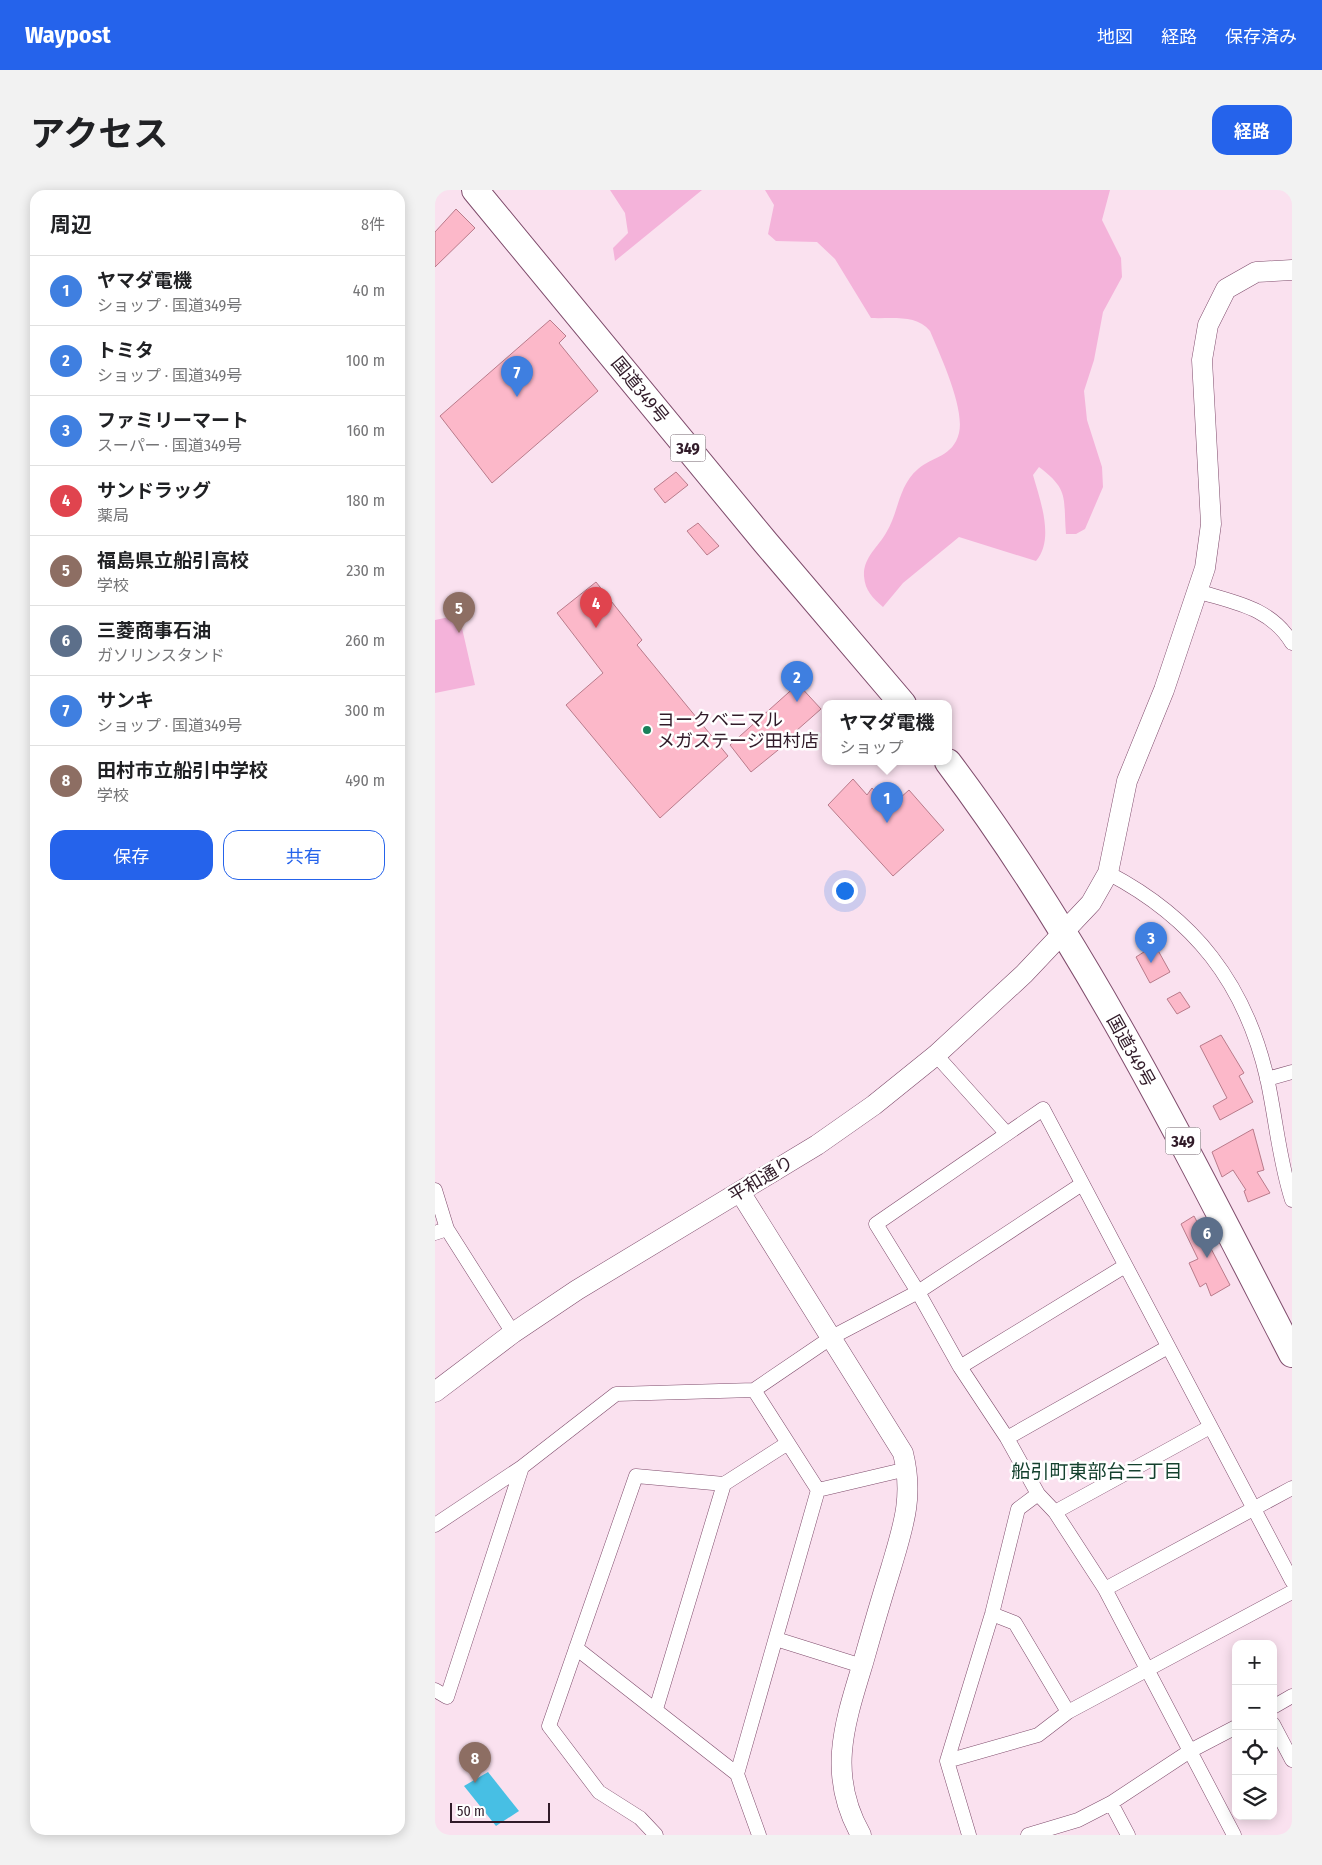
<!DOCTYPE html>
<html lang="ja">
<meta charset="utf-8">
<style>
:root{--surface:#fff;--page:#f2f2f2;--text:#202124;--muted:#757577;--line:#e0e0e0;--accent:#2563eb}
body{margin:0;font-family:"Fira Sans Condensed","Noto Sans JP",sans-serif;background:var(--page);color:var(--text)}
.controls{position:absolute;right:15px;bottom:15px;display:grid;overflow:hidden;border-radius:10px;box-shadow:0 2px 12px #0003}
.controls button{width:45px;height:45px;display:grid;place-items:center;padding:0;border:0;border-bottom:1px solid var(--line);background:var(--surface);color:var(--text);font:25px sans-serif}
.scale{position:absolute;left:15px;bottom:12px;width:100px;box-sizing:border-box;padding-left:5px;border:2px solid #311b29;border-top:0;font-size:14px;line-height:18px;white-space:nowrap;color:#311b29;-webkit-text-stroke:4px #fff;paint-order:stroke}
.you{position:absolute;left:409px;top:700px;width:18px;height:18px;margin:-12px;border:4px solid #fff;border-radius:50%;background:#1a73e8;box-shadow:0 0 0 8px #1a73e833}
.badge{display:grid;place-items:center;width:32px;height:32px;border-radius:50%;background:var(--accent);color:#fff;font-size:16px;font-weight:700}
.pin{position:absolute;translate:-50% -41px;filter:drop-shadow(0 1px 2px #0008)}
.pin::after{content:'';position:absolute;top:26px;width:18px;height:15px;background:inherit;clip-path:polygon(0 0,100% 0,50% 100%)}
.popup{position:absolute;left:387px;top:510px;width:130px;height:65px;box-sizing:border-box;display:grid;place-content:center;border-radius:10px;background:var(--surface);filter:drop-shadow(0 1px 4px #0005);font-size:16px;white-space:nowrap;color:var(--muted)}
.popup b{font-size:19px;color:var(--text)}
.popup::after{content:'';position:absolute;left:50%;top:100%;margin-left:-10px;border:10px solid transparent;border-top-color:var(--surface)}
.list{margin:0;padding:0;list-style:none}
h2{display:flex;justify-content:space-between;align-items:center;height:65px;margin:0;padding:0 20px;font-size:21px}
h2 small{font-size:16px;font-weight:400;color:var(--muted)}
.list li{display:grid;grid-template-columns:32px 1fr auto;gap:15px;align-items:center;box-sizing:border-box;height:70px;padding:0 20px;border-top:1px solid var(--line)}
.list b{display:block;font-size:19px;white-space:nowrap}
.list p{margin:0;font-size:16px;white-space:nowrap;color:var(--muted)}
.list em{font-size:16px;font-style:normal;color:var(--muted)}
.actions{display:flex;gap:10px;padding:15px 20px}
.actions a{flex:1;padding:11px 0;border:1px solid var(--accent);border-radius:15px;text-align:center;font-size:18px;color:var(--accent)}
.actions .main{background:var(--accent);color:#fff}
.icon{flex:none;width:28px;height:28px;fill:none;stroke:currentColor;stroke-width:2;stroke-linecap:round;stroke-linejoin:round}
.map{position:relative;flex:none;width:857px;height:1645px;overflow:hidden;border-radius:15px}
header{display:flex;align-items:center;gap:30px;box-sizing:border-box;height:70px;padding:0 25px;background:var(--accent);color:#fff}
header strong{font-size:24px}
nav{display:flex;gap:28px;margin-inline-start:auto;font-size:18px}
.intro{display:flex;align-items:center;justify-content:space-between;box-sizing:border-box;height:120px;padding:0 30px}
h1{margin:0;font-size:35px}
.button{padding:12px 22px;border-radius:15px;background:var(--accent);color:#fff;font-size:18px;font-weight:700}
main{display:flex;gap:30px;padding:0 30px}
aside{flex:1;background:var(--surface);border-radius:15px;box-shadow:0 2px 12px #0003}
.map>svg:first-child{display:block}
</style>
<header>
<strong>Waypost</strong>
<nav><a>地図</a><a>経路</a><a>保存済み</a></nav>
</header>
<div class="intro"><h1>アクセス</h1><a class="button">経路</a></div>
<main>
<aside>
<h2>周辺<small>8件</small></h2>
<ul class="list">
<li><span class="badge" style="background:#3f7fe0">1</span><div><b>ヤマダ電機</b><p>ショップ · 国道349号</p></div><em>40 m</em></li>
<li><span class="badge" style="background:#3f7fe0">2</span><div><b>トミタ</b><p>ショップ · 国道349号</p></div><em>100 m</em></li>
<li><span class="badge" style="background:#3f7fe0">3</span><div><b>ファミリーマート</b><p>スーパー · 国道349号</p></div><em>160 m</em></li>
<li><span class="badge" style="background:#e0444e">4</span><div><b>サンドラッグ</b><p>薬局</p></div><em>180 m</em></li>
<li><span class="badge" style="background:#8d6e63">5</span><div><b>福島県立船引高校</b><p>学校</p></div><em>230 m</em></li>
<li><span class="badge" style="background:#5c6f8a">6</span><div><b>三菱商事石油</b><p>ガソリンスタンド</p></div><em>260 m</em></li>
<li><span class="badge" style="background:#3f7fe0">7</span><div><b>サンキ</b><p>ショップ · 国道349号</p></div><em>300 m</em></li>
<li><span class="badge" style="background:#8d6e63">8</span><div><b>田村市立船引中学校</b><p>学校</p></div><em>490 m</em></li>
</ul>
<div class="actions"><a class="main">保存</a><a>共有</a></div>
</aside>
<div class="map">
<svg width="857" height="1645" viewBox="0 0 857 1645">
<rect width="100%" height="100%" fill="#fae1ef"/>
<path fill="#f4b3da" d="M 175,0 L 267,0 L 180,71 L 178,58 L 193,43 L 190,23 Z
M 330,0 L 675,0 L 667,30 L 686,68 L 687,87 L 668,122 L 659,170 L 649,201 L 652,230 L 667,277 L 668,297 L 650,339 L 641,344 L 631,344 C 628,309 635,300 604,277 L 598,285 C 605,310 620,349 601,371 L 524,347 L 468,393 L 448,417 C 438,408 430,401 429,386 C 428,368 443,357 451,343 C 464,322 463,296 483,279 C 498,266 518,267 524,243 C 530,218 505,165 495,141 C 481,124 457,129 436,128 L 400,69 L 382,52 L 341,51 L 333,44 L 339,15 Z
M 24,425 L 40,495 L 0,503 L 0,430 Z"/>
<path fill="#47bfe4" d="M 53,1582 L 84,1621 L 61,1636 L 29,1596 Z"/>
<path fill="#fcb8c9" stroke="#b97b8b" d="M 21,19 L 40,38 L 0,77 L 0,42 Z
M 115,130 L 131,146 L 124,153 L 163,201 L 57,293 L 5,226 Z
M 241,282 L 253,295 L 230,313 L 219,299 Z
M 263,333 L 284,356 L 272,365 L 252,341 Z
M 161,392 L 207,450 L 202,455 L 293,566 L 225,628 L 131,515 L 168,483 L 122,423 Z
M 363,494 L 386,519 L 361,541 L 364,543 L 316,582 L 295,555 Z
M 418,589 L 432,605 L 437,598 L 455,617 L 474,600 L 509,640 L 458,686 L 393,615 Z
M 720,755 L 735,782 L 715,793 L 701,767 Z
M 745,802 L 755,817 L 742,824 L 732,809 Z
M 786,845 L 809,883 L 804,886 L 818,912 L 785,930 L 778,916 L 792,908 L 765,856 Z
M 818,939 L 829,980 L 822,982 L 835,1003 L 813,1012 L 809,1001 L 811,1000 L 798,980 L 787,987 L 777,962 Z
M 759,1026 L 795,1095 L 776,1106 L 771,1093 L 765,1097 L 754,1073 L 763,1069 L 746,1034 Z"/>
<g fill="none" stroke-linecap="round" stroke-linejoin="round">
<g stroke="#7f4c6c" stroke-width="15">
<path id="street" d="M 762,401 C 800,413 835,417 857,453
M 673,683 C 759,728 810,793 832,888 C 841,929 844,970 857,1010
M 501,865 L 572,944
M 832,889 L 857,882
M 0,1000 L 12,1039 L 78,1143
M 0,1043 L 12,1039
M 525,1177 L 690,1076
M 572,1248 L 733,1157
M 383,1300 L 472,1279
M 620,1322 L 775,1237
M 0,1335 L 87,1277 L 181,1204 L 319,1200 L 397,1147 L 483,1102 L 647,994
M 670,1399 L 857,1298
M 557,1424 L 580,1433 L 633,1522
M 341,1449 L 427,1476
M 141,1458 L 302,1584 L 324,1645
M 0,1500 L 12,1507 L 87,1277
M 838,1517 L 857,1506
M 221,1519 L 289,1294
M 838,1534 L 857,1570
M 512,1571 L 603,1545 L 633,1522 L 857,1402
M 302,1584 L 383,1300 L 319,1200
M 676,1613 L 693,1645
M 221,1645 L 205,1628 L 164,1602 L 114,1536 L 201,1286 L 289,1294 L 353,1253
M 534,1645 L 512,1571 L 557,1424 L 583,1319 L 603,1304
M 593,1645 L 643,1630 L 676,1613 L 755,1561 L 801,1537
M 799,1645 L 670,1399 L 620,1322 L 603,1304 L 572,1248 L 525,1177 L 483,1102 L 441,1034 L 608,919 L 857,1391"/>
</g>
<g stroke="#7f4c6c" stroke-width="21">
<path id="secondary" d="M 305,1002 L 468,1263 C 479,1307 468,1337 456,1378 C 446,1410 437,1441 428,1473 C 409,1535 392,1585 426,1645
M 0,1202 L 78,1143 L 142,1100 L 382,955 L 439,915 L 501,865 L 589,784 L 656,713 L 673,683 L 692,591 L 729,500 L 770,378 L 776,334 L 767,170 L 773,135 L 791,99 L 821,82 L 857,80"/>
</g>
<g stroke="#7f4c6c" stroke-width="28">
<path id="highway" d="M 40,0 L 331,353 L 468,514
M 513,572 C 650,754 752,961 857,1164"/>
</g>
<use href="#street" stroke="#fff" stroke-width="14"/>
<use href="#secondary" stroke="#fff" stroke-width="20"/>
<use href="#highway" stroke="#fff" stroke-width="26"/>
</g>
<circle fill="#1a805a" stroke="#fff" stroke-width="2" cx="212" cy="540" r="5"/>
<g text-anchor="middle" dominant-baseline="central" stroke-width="5" stroke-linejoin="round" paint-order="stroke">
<g fill="#fff" stroke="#6f5f69" stroke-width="1">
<rect x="235.5" y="244.5" width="35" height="27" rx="4"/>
<rect x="730.5" y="937.5" width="35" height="27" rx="4"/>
</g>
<g font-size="16" font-weight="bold" fill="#311b29">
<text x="253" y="258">349</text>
<text x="748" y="951">349</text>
</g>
<g font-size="18" fill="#311b29" stroke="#fff">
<text transform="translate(205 200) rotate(51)">国道349号</text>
<text transform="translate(696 861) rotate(61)">国道349号</text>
<text transform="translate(326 989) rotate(-31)">平和通り</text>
</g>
<g font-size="18" fill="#311b29" stroke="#fff" text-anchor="start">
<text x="222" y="530">ヨークベニマル<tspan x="222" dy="21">メガステージ田村店</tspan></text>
</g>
<g font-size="19" fill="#14412e" stroke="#fff">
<text x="662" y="1281">船引町東部台三丁目</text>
</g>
</g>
</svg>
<div class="controls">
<button>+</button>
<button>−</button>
<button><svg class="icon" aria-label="locate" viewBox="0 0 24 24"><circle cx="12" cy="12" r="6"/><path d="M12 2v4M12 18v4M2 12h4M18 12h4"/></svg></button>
<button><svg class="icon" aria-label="layers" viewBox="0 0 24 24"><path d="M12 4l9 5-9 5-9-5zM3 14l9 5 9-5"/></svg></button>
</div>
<div class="scale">50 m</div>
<div class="you"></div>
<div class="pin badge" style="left:452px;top:633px;background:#3f7fe0">1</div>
<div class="popup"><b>ヤマダ電機</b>ショップ</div>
<div class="pin badge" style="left:362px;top:512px;background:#3f7fe0">2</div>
<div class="pin badge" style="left:716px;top:773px;background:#3f7fe0">3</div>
<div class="pin badge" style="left:161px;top:438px;background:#e0444e">4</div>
<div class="pin badge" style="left:24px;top:443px;background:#8d6e63">5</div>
<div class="pin badge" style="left:772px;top:1068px;background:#5c6f8a">6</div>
<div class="pin badge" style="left:82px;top:207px;background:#3f7fe0">7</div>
<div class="pin badge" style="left:40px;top:1593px;background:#8d6e63">8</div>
</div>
</main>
